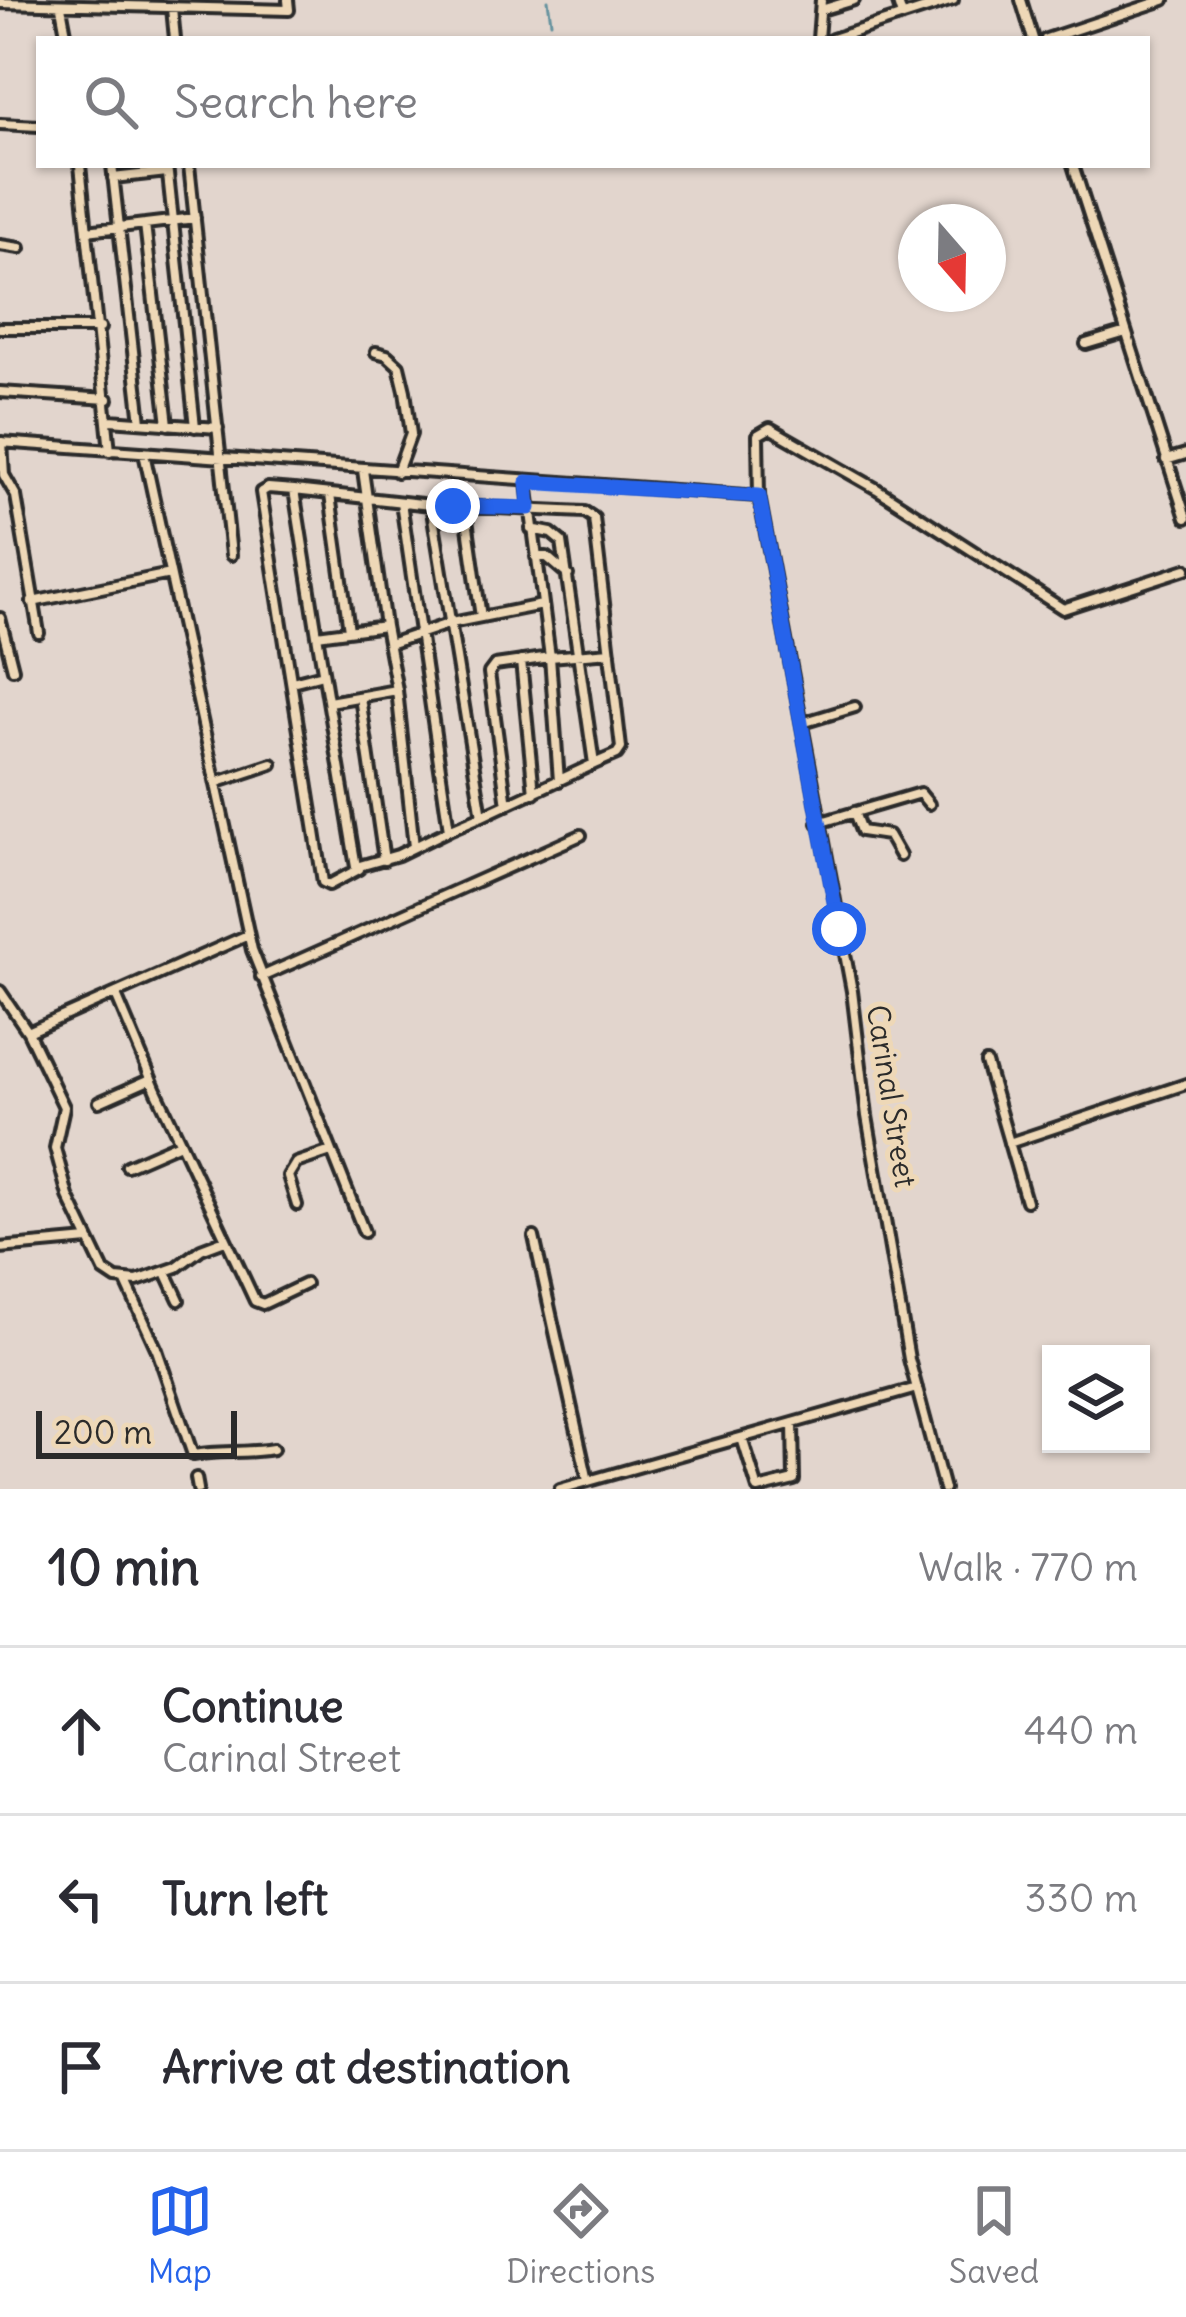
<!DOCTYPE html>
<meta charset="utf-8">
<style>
:root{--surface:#fff;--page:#f7f7f7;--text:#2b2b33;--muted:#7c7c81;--line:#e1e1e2;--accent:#2563eb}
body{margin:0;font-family:Delius,sans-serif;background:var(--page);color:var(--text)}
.controls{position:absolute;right:36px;bottom:36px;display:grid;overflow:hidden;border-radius:0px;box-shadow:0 3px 9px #0004}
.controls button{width:108px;height:108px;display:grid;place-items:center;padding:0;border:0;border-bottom:3px solid var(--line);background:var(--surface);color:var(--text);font:60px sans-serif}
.compass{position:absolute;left:898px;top:204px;width:108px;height:108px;border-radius:50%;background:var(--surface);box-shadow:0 3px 9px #0004;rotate:160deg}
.scale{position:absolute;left:36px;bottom:30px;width:201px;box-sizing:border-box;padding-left:12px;border:6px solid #2b2b2b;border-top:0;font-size:33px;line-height:42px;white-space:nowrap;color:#2b2b2b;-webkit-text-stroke:9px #eed8b7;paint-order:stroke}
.stop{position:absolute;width:36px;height:36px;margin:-27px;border:9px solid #2563eb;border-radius:50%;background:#fff}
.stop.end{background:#2563eb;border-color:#fff;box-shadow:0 3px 12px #0008}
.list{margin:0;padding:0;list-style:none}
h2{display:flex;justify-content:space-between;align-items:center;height:156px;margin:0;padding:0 48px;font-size:51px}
h2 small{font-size:39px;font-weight:400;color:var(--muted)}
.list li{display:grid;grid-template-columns:78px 1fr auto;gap:36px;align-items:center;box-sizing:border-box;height:168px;padding:0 48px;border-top:3px solid var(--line)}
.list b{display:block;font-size:45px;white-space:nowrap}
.list p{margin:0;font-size:39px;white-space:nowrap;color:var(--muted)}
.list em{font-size:39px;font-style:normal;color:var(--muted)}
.icon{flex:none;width:66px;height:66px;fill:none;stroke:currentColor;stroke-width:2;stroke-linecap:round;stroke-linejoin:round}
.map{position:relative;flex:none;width:1186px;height:1489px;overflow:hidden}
.search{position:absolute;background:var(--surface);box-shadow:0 3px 9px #0004;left:36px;right:36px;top:36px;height:132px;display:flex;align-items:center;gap:30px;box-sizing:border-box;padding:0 42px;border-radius:0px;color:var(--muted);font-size:45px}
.sheet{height:660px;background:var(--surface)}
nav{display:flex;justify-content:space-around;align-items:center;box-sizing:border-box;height:168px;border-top:3px solid var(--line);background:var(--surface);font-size:33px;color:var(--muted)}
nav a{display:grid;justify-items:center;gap:6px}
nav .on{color:var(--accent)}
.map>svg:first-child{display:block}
</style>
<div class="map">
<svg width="1186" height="1489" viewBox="0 0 1186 1489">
<rect width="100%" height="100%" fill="#e2d5cd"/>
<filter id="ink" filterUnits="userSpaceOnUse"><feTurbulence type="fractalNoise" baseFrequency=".00833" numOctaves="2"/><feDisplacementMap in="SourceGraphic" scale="24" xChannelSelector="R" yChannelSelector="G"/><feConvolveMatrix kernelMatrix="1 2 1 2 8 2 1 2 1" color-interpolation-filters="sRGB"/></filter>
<g filter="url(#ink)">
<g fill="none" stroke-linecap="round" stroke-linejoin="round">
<path stroke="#65929e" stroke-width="3" d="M 548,0 L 551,22"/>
<g stroke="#2b2b2b" stroke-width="16">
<path id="minor" d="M 897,0 L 902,16
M 1021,0 L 1033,39
M 0,3 L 289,10 L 288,0
M 61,7 L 67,39
M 172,8 L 175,39
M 821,10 L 854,0
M 818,39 L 821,0
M 832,39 L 953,0
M 1046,39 L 1164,0
M 0,124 L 39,126
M 80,165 L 110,451
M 112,165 L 141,422
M 167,165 L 195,427
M 189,165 L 231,555
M 1073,165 L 1186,518
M 113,178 L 167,172
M 145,224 L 168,425
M 87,231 L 195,218
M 0,245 L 20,248
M 0,328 L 100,328
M 1086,344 L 1126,332
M 376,352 L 387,355 L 399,366 L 405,391 L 411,434 L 397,472
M 0,392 L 108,399
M 110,420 L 218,428
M 0,442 L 759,496 L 758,435 L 770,428 L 877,489 L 1063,609 L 1186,569
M 2,442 L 4,475 L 16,496 L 39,633
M 144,453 L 252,950 L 364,1232
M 1166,460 L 1186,454
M 527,482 L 550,657 L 610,652
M 294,490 L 431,505 L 585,512 L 594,518 L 621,748 L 617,754 L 594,764
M 330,495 L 349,630
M 759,496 L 852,991 L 867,1116 L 909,1359 L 944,1489
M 401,502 L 449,830 L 482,816 L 431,505
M 465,506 L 481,617
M 536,557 L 547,557 L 568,575
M 32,602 L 170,574
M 0,618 L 13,669
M 385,626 L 397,690 L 414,847
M 317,635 L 356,867 L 398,855 L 449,830
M 389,644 L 451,623 L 542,605
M 521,661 L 534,793
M 292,682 L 323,674
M 360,697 L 384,860
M 329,702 L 397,690
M 802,723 L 855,707
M 218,782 L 272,764
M 507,805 L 489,673 L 495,665 L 550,657 L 559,781
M 854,812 L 861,831 L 888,835 L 900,856
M 482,816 L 594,764 L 562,542 L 551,533 L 531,529
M 818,823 L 920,793 L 929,804
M 359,869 L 329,885 L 323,882 L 261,492 L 268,488 L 294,490 L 317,635 L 385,626 L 363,470
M 261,977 L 581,835
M 0,991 L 28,1032 L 248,935
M 116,995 L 156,1090 L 255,1301 L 263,1304 L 305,1284
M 28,1032 L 64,1107 L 55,1148 L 68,1196 L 104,1271 L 116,1279 L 137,1281 L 177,1267 L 201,1249 L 225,1240
M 986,1063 L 1026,1201
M 99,1102 L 151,1079
M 1009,1143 L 1186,1084
M 127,1166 L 180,1143
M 297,1205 L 288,1176 L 296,1163 L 331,1151
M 534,1237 L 588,1481
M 0,1248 L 88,1240
M 166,1272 L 179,1300
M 126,1282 L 157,1350 L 193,1455 C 221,1450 244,1454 273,1449
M 742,1438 L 758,1489 L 794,1480 L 793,1423
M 196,1478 L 198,1489
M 560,1489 L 917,1388"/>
</g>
<use href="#minor" stroke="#eed8b7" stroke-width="8"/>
</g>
</g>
<g fill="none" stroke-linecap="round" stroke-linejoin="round" filter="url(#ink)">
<path stroke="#2563eb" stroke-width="15" d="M 453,506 L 529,508 L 527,482 L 759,496 L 839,929"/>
</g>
<g text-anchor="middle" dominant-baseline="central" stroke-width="10" stroke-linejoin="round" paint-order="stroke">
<g font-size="30" fill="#2b2b2b" stroke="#eed8b7">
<text transform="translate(892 1096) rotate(81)">Carinal Street</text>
</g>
</g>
</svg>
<div class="controls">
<button><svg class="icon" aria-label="layers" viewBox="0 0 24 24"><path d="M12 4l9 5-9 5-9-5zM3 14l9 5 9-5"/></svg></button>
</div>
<svg class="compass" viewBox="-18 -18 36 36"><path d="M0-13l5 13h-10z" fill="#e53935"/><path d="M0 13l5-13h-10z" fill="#7c7c81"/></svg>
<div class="scale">200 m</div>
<div class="stop" style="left:839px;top:929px"></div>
<div class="stop end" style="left:453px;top:506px"></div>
<div class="search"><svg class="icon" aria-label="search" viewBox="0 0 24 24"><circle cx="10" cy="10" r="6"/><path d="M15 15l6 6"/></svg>Search here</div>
</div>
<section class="sheet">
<h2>10 min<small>Walk · 770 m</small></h2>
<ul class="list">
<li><svg class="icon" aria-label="ahead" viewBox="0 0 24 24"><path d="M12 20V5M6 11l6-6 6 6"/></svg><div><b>Continue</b><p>Carinal Street</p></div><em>440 m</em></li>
<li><svg class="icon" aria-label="left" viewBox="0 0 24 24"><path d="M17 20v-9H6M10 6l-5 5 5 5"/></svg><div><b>Turn left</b></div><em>330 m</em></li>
<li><svg class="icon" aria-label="arrive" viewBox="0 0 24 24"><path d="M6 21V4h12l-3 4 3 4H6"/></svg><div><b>Arrive at destination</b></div></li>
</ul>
</section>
<nav>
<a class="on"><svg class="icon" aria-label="map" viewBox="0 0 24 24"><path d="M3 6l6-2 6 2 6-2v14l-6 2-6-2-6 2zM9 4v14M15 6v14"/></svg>Map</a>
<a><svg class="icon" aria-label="directions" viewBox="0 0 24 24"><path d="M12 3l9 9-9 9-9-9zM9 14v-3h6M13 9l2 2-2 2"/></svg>Directions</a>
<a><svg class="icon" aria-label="saved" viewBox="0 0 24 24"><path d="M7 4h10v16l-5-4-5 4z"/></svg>Saved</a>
</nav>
